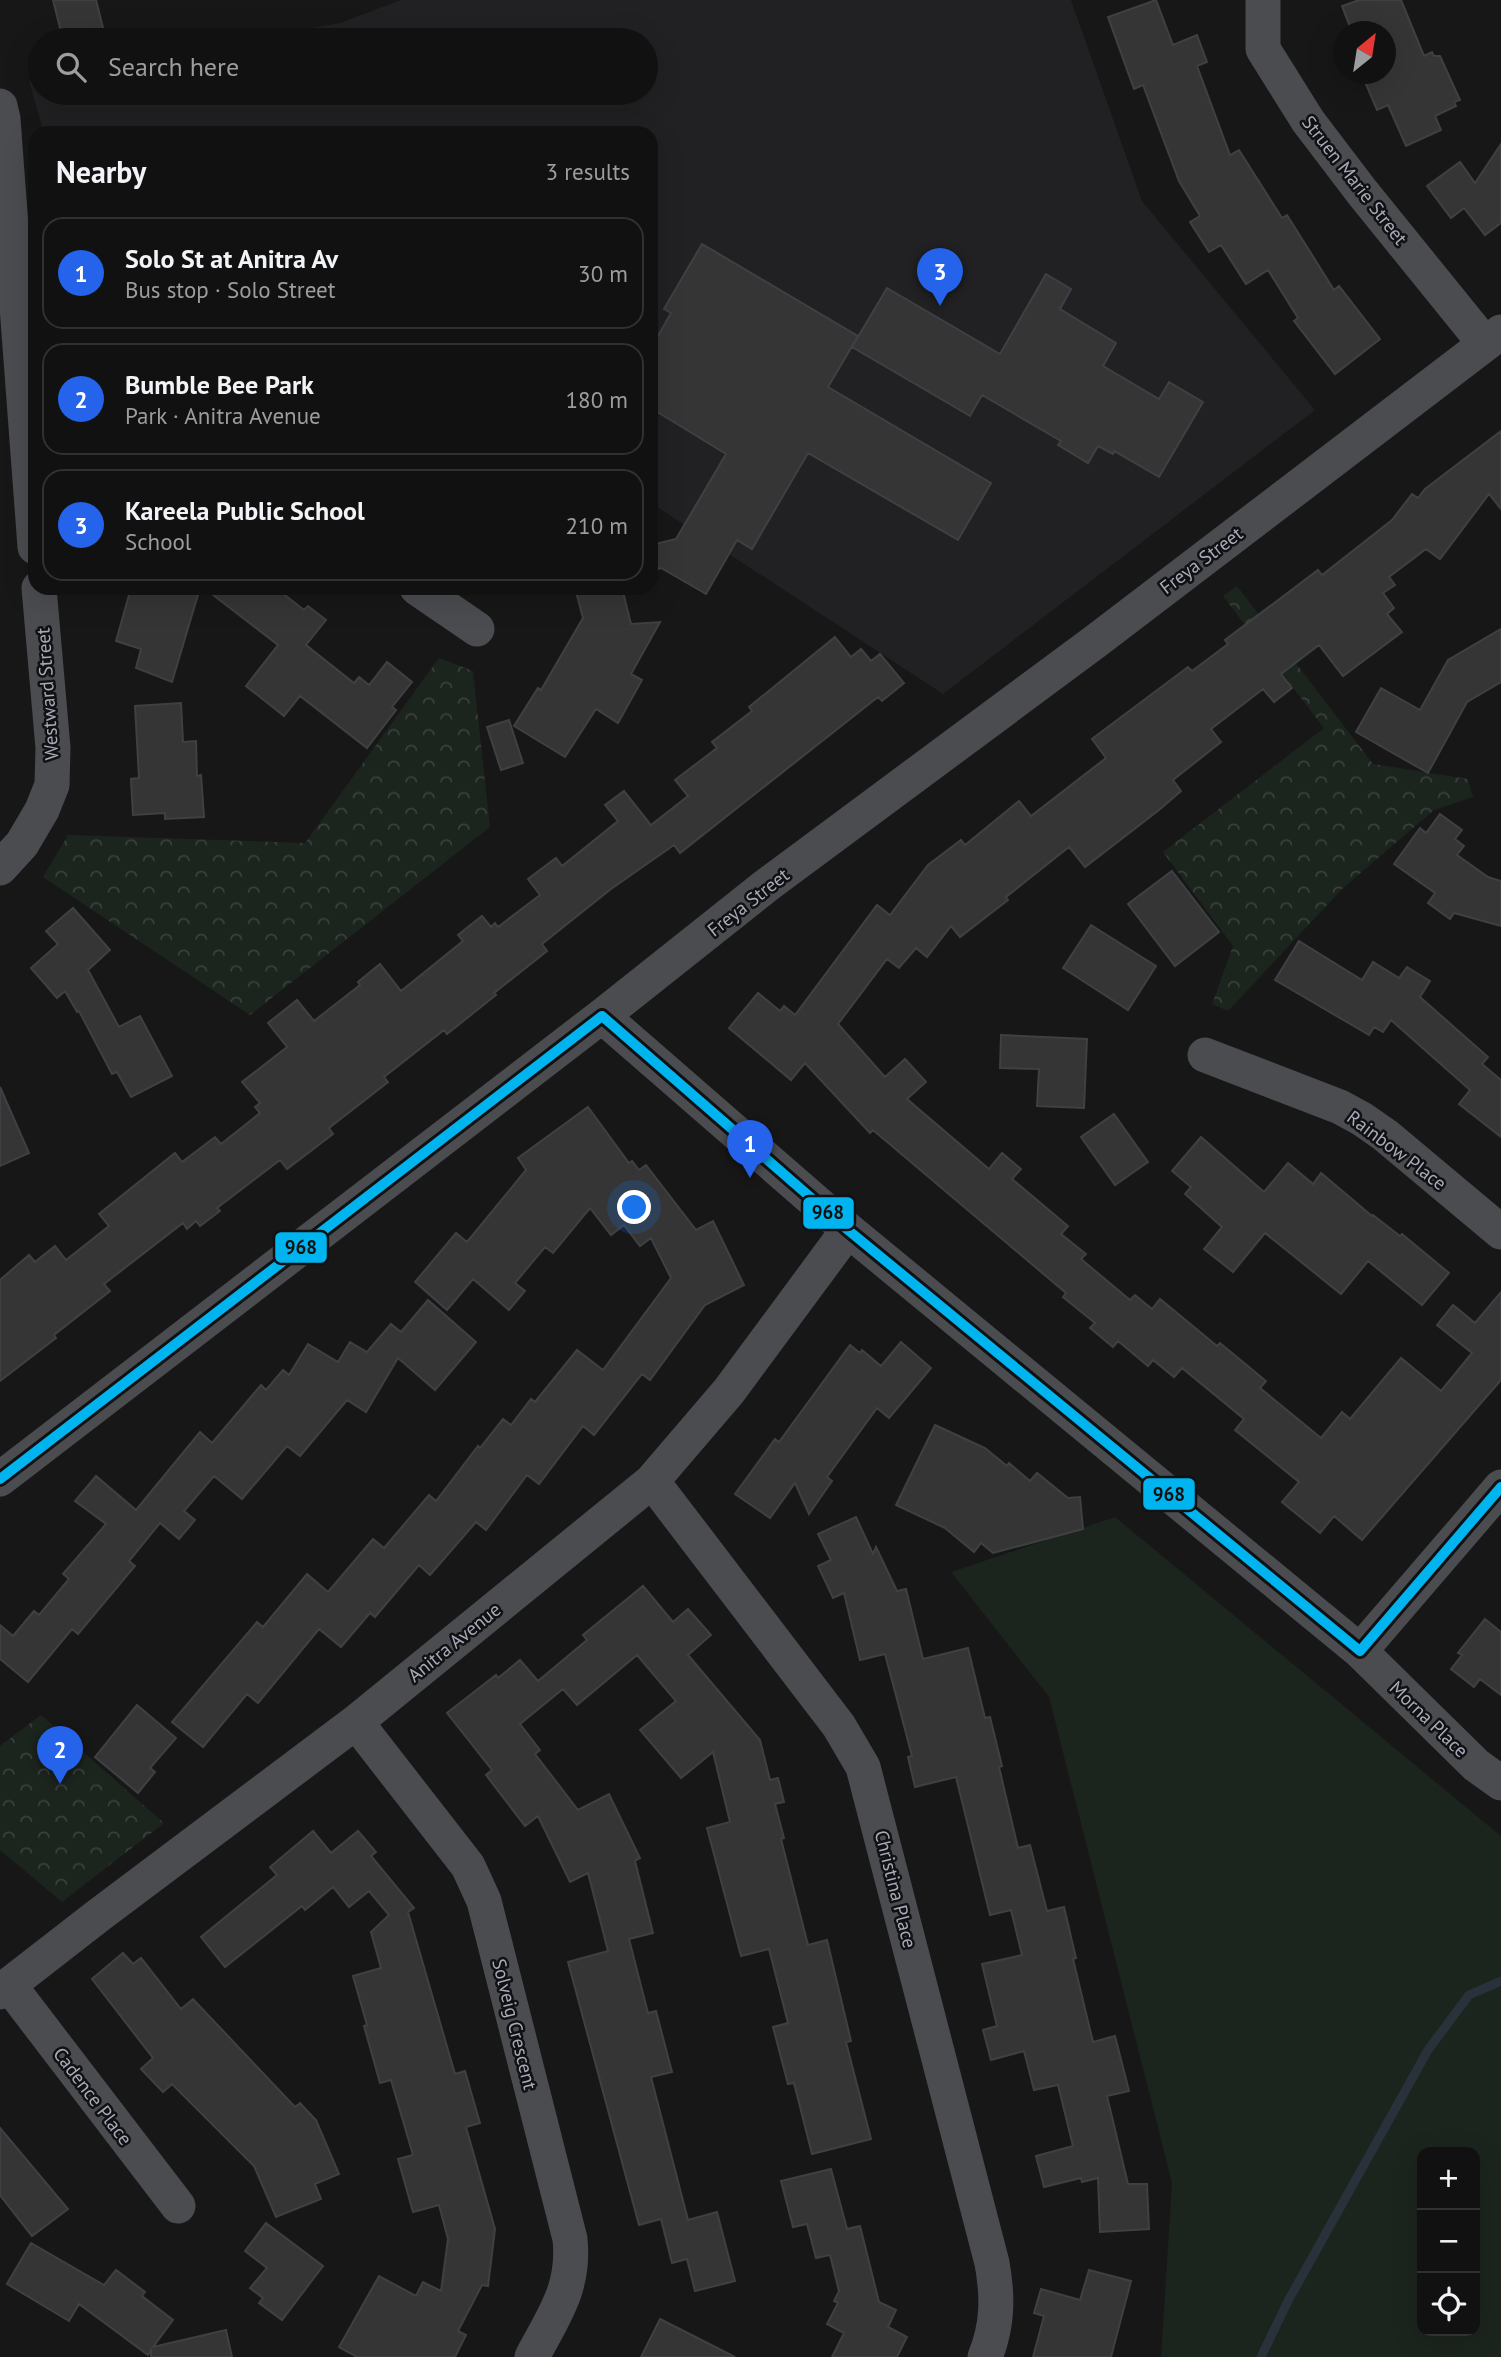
<!DOCTYPE html>
<meta charset="utf-8">
<style>
:root{--surface:#111;--page:#1e1f1f;--text:#f1f3f6;--muted:#9c9d9f;--line:#303131;--accent:#2563eb}
body{margin:0;font-family:"PT Sans",sans-serif;background:var(--page);color:var(--text)}
.controls{position:absolute;right:21px;bottom:21px;display:grid;overflow:hidden;border-radius:14px;box-shadow:0 7px 28px #0002}
.controls button{width:63px;height:63px;display:grid;place-items:center;padding:0;border:0;border-bottom:2px solid var(--line);background:var(--surface);color:var(--text);font:35px sans-serif}
.compass{position:absolute;left:1333px;top:21px;width:63px;height:63px;border-radius:50%;background:var(--surface);box-shadow:0 7px 28px #0002;rotate:30deg}
.you{position:absolute;left:635px;top:1208px;width:24px;height:24px;margin:-18px;border:5px solid #fff;border-radius:50%;background:#1a73e8;box-shadow:0 0 0 10px #1a73e833}
.badge{display:grid;place-items:center;width:46px;height:46px;border-radius:50%;background:var(--accent);color:#fff;font-size:23px;font-weight:700}
.pin{position:absolute;translate:-50% -58px;filter:drop-shadow(0 2px 4px #0008)}
.pin::after{content:'';position:absolute;top:37px;width:24px;height:21px;background:inherit;clip-path:polygon(0 0,100% 0,50% 100%)}
.list{margin:0;padding:0;list-style:none}
h2{display:flex;justify-content:space-between;align-items:center;height:91px;margin:0;padding:0 28px;font-size:30px}
h2 small{font-size:23px;font-weight:400;color:var(--muted)}
.list li{display:grid;grid-template-columns:46px 1fr auto;gap:21px;align-items:center;box-sizing:border-box;height:112px;margin:0 14px 14px;padding:0 14px;border:2px solid var(--line);border-radius:21px}
.list b{display:block;font-size:26px;white-space:nowrap}
.list p{margin:0;font-size:23px;white-space:nowrap;color:var(--muted)}
.list em{font-size:23px;font-style:normal;color:var(--muted)}
.icon{flex:none;width:38px;height:38px;fill:none;stroke:currentColor;stroke-width:2;stroke-linecap:round;stroke-linejoin:round}
.map{position:relative;flex:none;width:1501px;height:2357px;overflow:hidden}
.search{position:absolute;background:var(--surface);box-shadow:0 7px 28px #0002;left:28px;top:28px;width:630px;height:77px;display:flex;align-items:center;gap:18px;box-sizing:border-box;padding:0 24px;border-radius:38px;color:var(--muted);font-size:26px}
.panel{position:absolute;background:var(--surface);box-shadow:0 7px 28px #0002;left:28px;top:126px;width:630px;height:469px;border-radius:21px}
.map>svg:first-child{display:block}
</style>
<div class="map">
<svg width="1501" height="2357" viewBox="0 0 1501 2357">
<defs>
<pattern id="park-crowns" width="20" height="18" patternUnits="userSpaceOnUse" patternTransform="scale(1.75)"><rect width="20" height="18" fill="#1c241e"/><path d="M2 6a3 3 0 1 1 6 0M12 15a3 3 0 1 1 6 0" fill="none" stroke="#3a413d"/></pattern>
</defs>
<rect width="100%" height="100%" fill="#171717"/>
<path fill="#212123" d="M 401,0 L 1071,0 L 1142,201 L 1315,410 L 943,694 L 651,503 L 651,133 L 44,133 L 29,81 L 40,79 L 40,93 L 646,93 L 646,40 L 246,40 L 340,23 Z"/>
<path fill="#1c241e" fill-rule="evenodd" d="M 1115,1517 L 1501,1836 L 1501,2357 L 1161,2357 L 1172,2183 L 1049,1697 L 951,1572 ZM 1422,2152 L 1475,2152 L 1475,2331 L 1422,2331 Z"/>
<path fill="url(#park-crowns)" d="M 1237,586 L 1373,764 L 1468,779 L 1473,797 L 1434,810 L 1343,888 L 1228,1011 L 1212,1004 L 1233,946 L 1163,852 L 1324,728 L 1223,596 Z
M 439,658 L 473,671 L 490,827 L 250,1015 L 43,877 L 68,835 L 305,843 Z
M 41,1715 L 164,1823 L 62,1902 L 0,1850 L 0,1746 Z"/>
<g fill="none" stroke-linecap="round" stroke-linejoin="round">
<path stroke="#29313a" stroke-width="9" d="M 1261,2357 L 1288,2301 L 1428,2050 L 1469,1995 L 1501,1981"/>
</g>
<path fill="#353536" stroke="#3f4043" stroke-width="2" d="M 53,0 L 96,0 L 106,40 L 63,40 Z
M 1156,0 L 1173,45 L 1197,35 L 1207,62 L 1197,66 L 1230,155 L 1239,150 L 1282,218 L 1287,215 L 1334,290 L 1339,286 L 1380,339 L 1335,374 L 1294,321 L 1298,318 L 1268,270 L 1246,284 L 1221,245 L 1209,252 L 1190,222 L 1200,216 L 1179,181 L 1143,85 L 1134,89 L 1108,17 Z
M 1359,0 L 1401,0 L 1424,56 L 1432,52 L 1434,56 L 1440,56 L 1460,100 L 1454,102 L 1456,106 L 1435,116 L 1441,130 L 1406,146 L 1388,105 L 1377,110 L 1365,82 L 1385,74 L 1385,32 L 1352,32 L 1342,6 Z
M 1501,144 L 1501,223 L 1485,235 L 1464,208 L 1451,218 L 1427,186 L 1460,162 L 1475,183 Z
M 702,244 L 858,336 L 828,387 L 991,483 L 958,540 L 808,453 L 752,549 L 737,540 L 706,594 L 661,568 L 651,571 L 651,545 L 676,539 L 726,454 L 651,408 L 651,348 L 671,313 L 664,309 Z
M 1046,274 L 1071,289 L 1060,309 L 1116,343 L 1103,366 L 1159,399 L 1169,382 L 1203,402 L 1159,477 L 1114,451 L 1113,454 L 1098,446 L 1088,463 L 1058,445 L 1061,441 L 982,395 L 970,416 L 852,347 L 887,288 L 1000,354 Z
M 1501,431 L 1501,509 L 1489,494 L 1440,559 L 1426,549 L 1389,577 L 1395,585 L 1383,593 L 1394,608 L 1387,614 L 1402,632 L 1343,676 L 1319,645 L 1281,674 L 1292,688 L 1274,702 L 1263,689 L 1211,729 L 1221,742 L 1173,780 L 1181,791 L 1159,810 L 1085,867 L 1069,847 L 1006,897 L 1008,900 L 960,937 L 951,926 L 927,957 L 916,948 L 899,968 L 887,959 L 838,1024 L 885,1077 L 905,1059 L 926,1082 L 907,1099 L 989,1169 L 1002,1153 L 1021,1169 L 1012,1179 L 1068,1226 L 1061,1234 L 1086,1254 L 1081,1259 L 1130,1300 L 1135,1295 L 1152,1309 L 1160,1299 L 1217,1346 L 1220,1343 L 1266,1381 L 1260,1388 L 1321,1438 L 1342,1412 L 1350,1419 L 1401,1358 L 1441,1391 L 1472,1353 L 1437,1325 L 1453,1305 L 1475,1323 L 1501,1292 L 1501,1380 L 1362,1540 L 1334,1516 L 1320,1533 L 1282,1502 L 1299,1482 L 1235,1430 L 1244,1419 L 1182,1368 L 1174,1377 L 1153,1360 L 1148,1366 L 1118,1341 L 1113,1347 L 1090,1328 L 1095,1323 L 1063,1297 L 1066,1293 L 873,1130 L 870,1133 L 805,1063 L 791,1080 L 729,1028 L 758,993 L 780,1011 L 784,1006 L 795,1015 L 877,905 L 890,915 L 928,865 L 961,840 L 965,845 L 1019,801 L 1031,816 L 1106,758 L 1092,739 L 1188,667 L 1192,671 L 1228,644 L 1225,640 L 1318,570 L 1322,575 L 1392,520 L 1412,494 L 1418,498 L 1425,489 Z
M 131,588 L 200,588 L 172,682 L 136,668 L 141,649 L 116,641 Z
M 204,588 L 276,588 L 304,610 L 308,606 L 326,620 L 306,645 L 354,683 L 359,677 L 369,685 L 387,662 L 412,682 L 392,707 L 396,710 L 367,748 L 300,696 L 284,716 L 246,686 L 278,645 Z
M 575,588 L 622,588 L 631,624 L 660,622 L 631,674 L 642,680 L 618,723 L 596,709 L 565,757 L 514,726 L 538,688 L 541,690 L 583,618 Z
M 1501,629 L 1501,682 L 1467,702 L 1428,773 L 1356,732 L 1381,688 L 1420,710 L 1448,660 Z
M 835,637 L 851,657 L 861,649 L 871,661 L 880,654 L 904,683 L 882,701 L 878,697 L 680,853 L 674,845 L 611,889 L 542,944 L 547,951 L 494,993 L 496,995 L 447,1034 L 444,1030 L 384,1077 L 388,1082 L 329,1128 L 333,1134 L 287,1169 L 280,1160 L 217,1208 L 220,1211 L 200,1226 L 196,1221 L 187,1229 L 183,1223 L 104,1284 L 110,1291 L 54,1335 L 56,1338 L 0,1381 L 0,1280 L 29,1255 L 35,1262 L 55,1246 L 66,1260 L 109,1226 L 99,1214 L 175,1153 L 182,1162 L 215,1137 L 221,1144 L 260,1113 L 255,1107 L 260,1103 L 242,1082 L 287,1047 L 268,1023 L 297,1000 L 314,1021 L 360,985 L 358,982 L 380,964 L 401,991 L 463,941 L 458,935 L 482,916 L 491,927 L 495,923 L 498,927 L 540,895 L 528,879 L 556,858 L 562,866 L 618,821 L 605,805 L 624,791 L 651,825 L 688,796 L 675,780 L 717,748 L 712,742 L 752,711 L 749,707 Z
M 181,703 L 183,742 L 196,741 L 197,776 L 201,775 L 204,817 L 165,819 L 165,813 L 133,815 L 131,779 L 139,778 L 135,706 Z
M 509,720 L 523,763 L 501,770 L 487,727 Z
M 1440,814 L 1462,830 L 1455,839 L 1464,846 L 1457,855 L 1488,877 L 1501,881 L 1501,926 L 1454,913 L 1450,919 L 1428,903 L 1435,893 L 1394,864 L 1420,828 L 1426,833 Z
M 1172,871 L 1219,932 L 1175,966 L 1128,904 Z
M 73,908 L 110,950 L 88,970 L 119,1027 L 140,1016 L 172,1076 L 131,1097 L 117,1072 L 112,1074 L 79,1011 L 77,1012 L 65,991 L 57,998 L 31,968 L 58,944 L 46,931 Z
M 1091,925 L 1156,966 L 1128,1010 L 1063,968 Z
M 1299,941 L 1362,980 L 1373,962 L 1399,978 L 1407,967 L 1430,981 L 1420,997 L 1488,1057 L 1482,1064 L 1501,1080 L 1501,1137 L 1459,1104 L 1470,1090 L 1391,1020 L 1383,1032 L 1374,1027 L 1369,1035 L 1275,980 Z
M 1001,1035 L 1087,1039 L 1084,1108 L 1037,1106 L 1039,1069 L 1000,1068 Z
M 0,1087 L 29,1153 L 0,1166 Z
M 588,1107 L 629,1163 L 632,1161 L 639,1170 L 646,1165 L 696,1230 L 713,1221 L 744,1285 L 705,1305 L 650,1380 L 642,1374 L 594,1435 L 583,1426 L 539,1484 L 527,1475 L 486,1530 L 476,1522 L 430,1575 L 419,1565 L 375,1617 L 370,1613 L 341,1647 L 319,1629 L 258,1703 L 247,1694 L 203,1747 L 172,1722 L 257,1622 L 263,1627 L 307,1574 L 328,1592 L 373,1539 L 384,1548 L 429,1495 L 436,1501 L 478,1446 L 480,1448 L 503,1419 L 511,1425 L 531,1399 L 535,1402 L 577,1350 L 603,1370 L 671,1278 L 651,1238 L 640,1246 L 624,1225 L 611,1235 L 590,1208 L 553,1253 L 545,1247 L 515,1283 L 525,1291 L 509,1310 L 473,1279 L 447,1310 L 415,1282 L 456,1233 L 467,1242 L 526,1170 L 518,1158 Z
M 1114,1114 L 1148,1162 L 1115,1185 L 1081,1137 Z
M 1201,1137 L 1264,1192 L 1288,1163 L 1313,1184 L 1321,1173 L 1372,1216 L 1373,1215 L 1400,1236 L 1402,1234 L 1449,1273 L 1422,1305 L 1368,1261 L 1341,1294 L 1265,1233 L 1233,1272 L 1204,1249 L 1222,1227 L 1185,1194 L 1191,1187 L 1172,1171 Z
M 428,1300 L 476,1342 L 435,1390 L 398,1358 L 366,1412 L 347,1400 L 300,1456 L 287,1446 L 242,1499 L 214,1476 L 184,1511 L 195,1520 L 179,1539 L 160,1523 L 129,1561 L 135,1566 L 78,1634 L 72,1629 L 28,1682 L 0,1659 L 0,1625 L 13,1636 L 34,1611 L 39,1615 L 69,1579 L 63,1574 L 106,1524 L 75,1501 L 96,1476 L 136,1510 L 200,1432 L 212,1443 L 261,1385 L 266,1390 L 283,1370 L 289,1375 L 308,1344 L 338,1362 L 350,1342 L 367,1352 L 391,1324 L 401,1332 Z
M 901,1342 L 931,1368 L 889,1418 L 877,1408 L 827,1477 L 832,1481 L 809,1514 L 795,1483 L 770,1518 L 735,1494 L 775,1439 L 779,1442 L 850,1345 L 860,1353 L 862,1350 L 881,1366 Z
M 935,1425 L 985,1448 L 1007,1466 L 1009,1463 L 1030,1481 L 1037,1473 L 1068,1498 L 1080,1497 L 1083,1529 L 993,1553 L 981,1543 L 974,1552 L 945,1528 L 896,1505 Z
M 856,1517 L 873,1554 L 876,1547 L 897,1591 L 906,1589 L 923,1659 L 968,1648 L 985,1718 L 990,1717 L 1002,1766 L 999,1767 L 1018,1848 L 1030,1845 L 1047,1911 L 1064,1907 L 1076,1958 L 1073,1959 L 1093,2042 L 1115,2036 L 1129,2091 L 1107,2096 L 1128,2184 L 1147,2184 L 1149,2229 L 1100,2232 L 1098,2178 L 1082,2182 L 1081,2178 L 1044,2187 L 1036,2156 L 1073,2146 L 1058,2085 L 1034,2090 L 1024,2051 L 991,2060 L 983,2030 L 997,2026 L 982,1964 L 1022,1955 L 1011,1910 L 990,1915 L 956,1777 L 915,1787 L 908,1757 L 912,1756 L 885,1654 L 860,1660 L 844,1593 L 833,1598 L 818,1566 L 831,1560 L 818,1534 Z
M 643,1586 L 673,1622 L 688,1609 L 711,1635 L 688,1655 L 760,1740 L 770,1780 L 778,1778 L 784,1802 L 775,1804 L 784,1838 L 781,1839 L 808,1945 L 827,1940 L 851,2041 L 846,2042 L 871,2139 L 812,2154 L 794,2083 L 788,2084 L 773,2027 L 788,2023 L 769,1949 L 741,1956 L 707,1828 L 730,1822 L 713,1752 L 681,1778 L 640,1730 L 676,1701 L 637,1655 L 577,1705 L 563,1689 L 520,1724 L 540,1750 L 535,1754 L 578,1810 L 609,1794 L 640,1858 L 635,1861 L 653,1933 L 629,1939 L 648,2013 L 656,2011 L 672,2072 L 651,2077 L 688,2220 L 717,2212 L 735,2281 L 695,2291 L 687,2259 L 672,2263 L 661,2219 L 639,2225 L 568,1962 L 608,1951 L 588,1873 L 570,1882 L 538,1816 L 525,1826 L 486,1775 L 492,1770 L 447,1713 L 496,1675 L 498,1678 L 520,1660 L 538,1681 L 587,1640 L 583,1635 Z
M 1485,1619 L 1501,1632 L 1501,1695 L 1480,1679 L 1474,1687 L 1451,1669 L 1462,1655 L 1458,1653 Z
M 137,1705 L 176,1738 L 150,1768 L 155,1772 L 138,1793 L 95,1757 Z
M 313,1831 L 331,1853 L 358,1831 L 376,1852 L 371,1856 L 414,1908 L 408,1912 L 455,2074 L 465,2071 L 480,2123 L 466,2127 L 495,2229 L 488,2286 L 482,2285 L 458,2331 L 466,2335 L 455,2357 L 357,2357 L 339,2347 L 379,2276 L 416,2296 L 423,2282 L 441,2291 L 448,2239 L 439,2205 L 413,2212 L 398,2159 L 413,2155 L 391,2080 L 380,2083 L 364,2026 L 367,2025 L 353,1976 L 381,1968 L 371,1932 L 389,1915 L 369,1891 L 349,1907 L 333,1887 L 305,1910 L 302,1906 L 225,1967 L 201,1937 L 277,1875 L 270,1867 Z
M 123,1953 L 133,1964 L 141,1958 L 181,2009 L 193,1999 L 295,2107 L 300,2103 L 316,2120 L 339,2174 L 315,2184 L 321,2199 L 276,2217 L 254,2166 L 172,2084 L 163,2092 L 141,2069 L 153,2058 L 92,1979 Z
M 0,2128 L 68,2209 L 32,2236 L 0,2195 Z
M 831,2169 L 847,2229 L 860,2226 L 879,2302 L 896,2310 L 888,2327 L 907,2337 L 897,2357 L 832,2357 L 844,2333 L 827,2324 L 838,2303 L 834,2301 L 839,2291 L 830,2255 L 816,2258 L 807,2224 L 793,2227 L 781,2181 Z
M 266,2223 L 323,2266 L 282,2320 L 259,2303 L 263,2298 L 250,2288 L 267,2268 L 245,2251 Z
M 31,2243 L 104,2285 L 116,2270 L 145,2292 L 142,2296 L 173,2320 L 153,2347 L 226,2330 L 232,2357 L 151,2357 L 151,2350 L 148,2355 L 79,2304 L 69,2321 L 7,2284 Z
M 1089,2270 L 1131,2281 L 1111,2357 L 1033,2357 L 1044,2316 L 1034,2313 L 1041,2289 L 1080,2300 Z
M 660,2319 L 735,2357 L 641,2357 Z"/>
<g fill="none" stroke-linecap="round" stroke-linejoin="round">
<path stroke="#4a4c50" stroke-width="35" d="M 1263,0 L 1263,49 L 1308,121 L 1362,192 L 1485,344
M 0,106 L 3,119 L 35,547
M 417,588 L 477,629
M 0,868 L 22,844 L 42,810 L 52,785 L 53,748 L 39,588
M 602,1016 L 848,1230 L 1360,1651 L 1476,1765 L 1501,1783
M 1205,1055 L 1340,1107 L 1362,1119 L 1385,1135 L 1501,1232
M 0,1479 L 602,1016 L 767,885 L 1096,641 L 1501,332
M 652,1481 L 839,1726 L 863,1767 L 992,2263 C 998,2296 998,2325 985,2357
M 1360,1651 L 1501,1487
M 356,1722 L 468,1866 L 484,1901 L 570,2239 C 575,2288 554,2315 532,2357
M 9,1985 L 178,2206
M 0,1992 L 99,1915 L 356,1722 L 652,1481 L 729,1391 L 848,1230"/>
<g stroke="#111113" stroke-width="16">
<path id="bus-1" d="M 602,1016 L 848,1230 L 1360,1651
M 0,1479 L 602,1016
M 1360,1651 L 1501,1487"/>
</g>
<use href="#bus-1" stroke="#00b5ef" stroke-width="10"/>
</g>
<g text-anchor="middle" dominant-baseline="central" stroke-width="5" stroke-linejoin="round" paint-order="stroke">
<g font-size="19" fill="#a7abb9" stroke="#111113">
<text transform="translate(1355 180) rotate(52)">Struen Marie Street</text>
<text transform="translate(1201 560) rotate(-37)">Freya Street</text>
<text transform="translate(47 694) rotate(-94)">Westward Street</text>
<text transform="translate(748 902) rotate(-38)">Freya Street</text>
<text transform="translate(1397 1150) rotate(37)">Rainbow Place</text>
<text transform="translate(454 1642) rotate(-39)">Anitra Avenue</text>
<text transform="translate(1429 1719) rotate(44)">Morna Place</text>
<text transform="translate(896 1889) rotate(76)">Christina Place</text>
<text transform="translate(515 2024) rotate(76)">Solveig Crescent</text>
<text transform="translate(93 2096) rotate(53)">Cadence Place</text>
</g>
</g>
<g stroke="#111113" stroke-width="2.5">
<rect x="802" y="1196" width="53" height="34" rx="7" fill="#00b5ef"/>
<rect x="274" y="1231" width="54" height="33" rx="7" fill="#00b5ef"/>
<rect x="1142" y="1477" width="54" height="34" rx="7" fill="#00b5ef"/>
</g>
<g font-size="19" text-anchor="middle" font-weight="bold" fill="#111">
<text x="828" y="1219">968</text>
<text x="301" y="1254">968</text>
<text x="1169" y="1501">968</text>
</g>
</svg>
<div class="controls">
<button>+</button>
<button>−</button>
<button><svg class="icon" aria-label="locate" viewBox="0 0 24 24"><circle cx="12" cy="12" r="6"/><path d="M12 2v4M12 18v4M2 12h4M18 12h4"/></svg></button>
</div>
<svg class="compass" viewBox="-18 -18 36 36"><path d="M0-13l5 13h-10z" fill="#e53935"/><path d="M0 13l5-13h-10z" fill="#9c9d9f"/></svg>
<div class="you"></div>
<div class="pin badge" style="left:750px;top:1178px">1</div>
<div class="pin badge" style="left:60px;top:1784px">2</div>
<div class="pin badge" style="left:940px;top:306px">3</div>
<div class="search"><svg class="icon" aria-label="search" viewBox="0 0 24 24"><circle cx="10" cy="10" r="6"/><path d="M15 15l6 6"/></svg>Search here</div>
<section class="panel">
<h2>Nearby<small>3 results</small></h2>
<ul class="list">
<li><span class="badge">1</span><div><b>Solo St at Anitra Av</b><p>Bus stop · Solo Street</p></div><em>30 m</em></li>
<li><span class="badge">2</span><div><b>Bumble Bee Park</b><p>Park · Anitra Avenue</p></div><em>180 m</em></li>
<li><span class="badge">3</span><div><b>Kareela Public School</b><p>School</p></div><em>210 m</em></li>
</ul>
</section>
</div>
